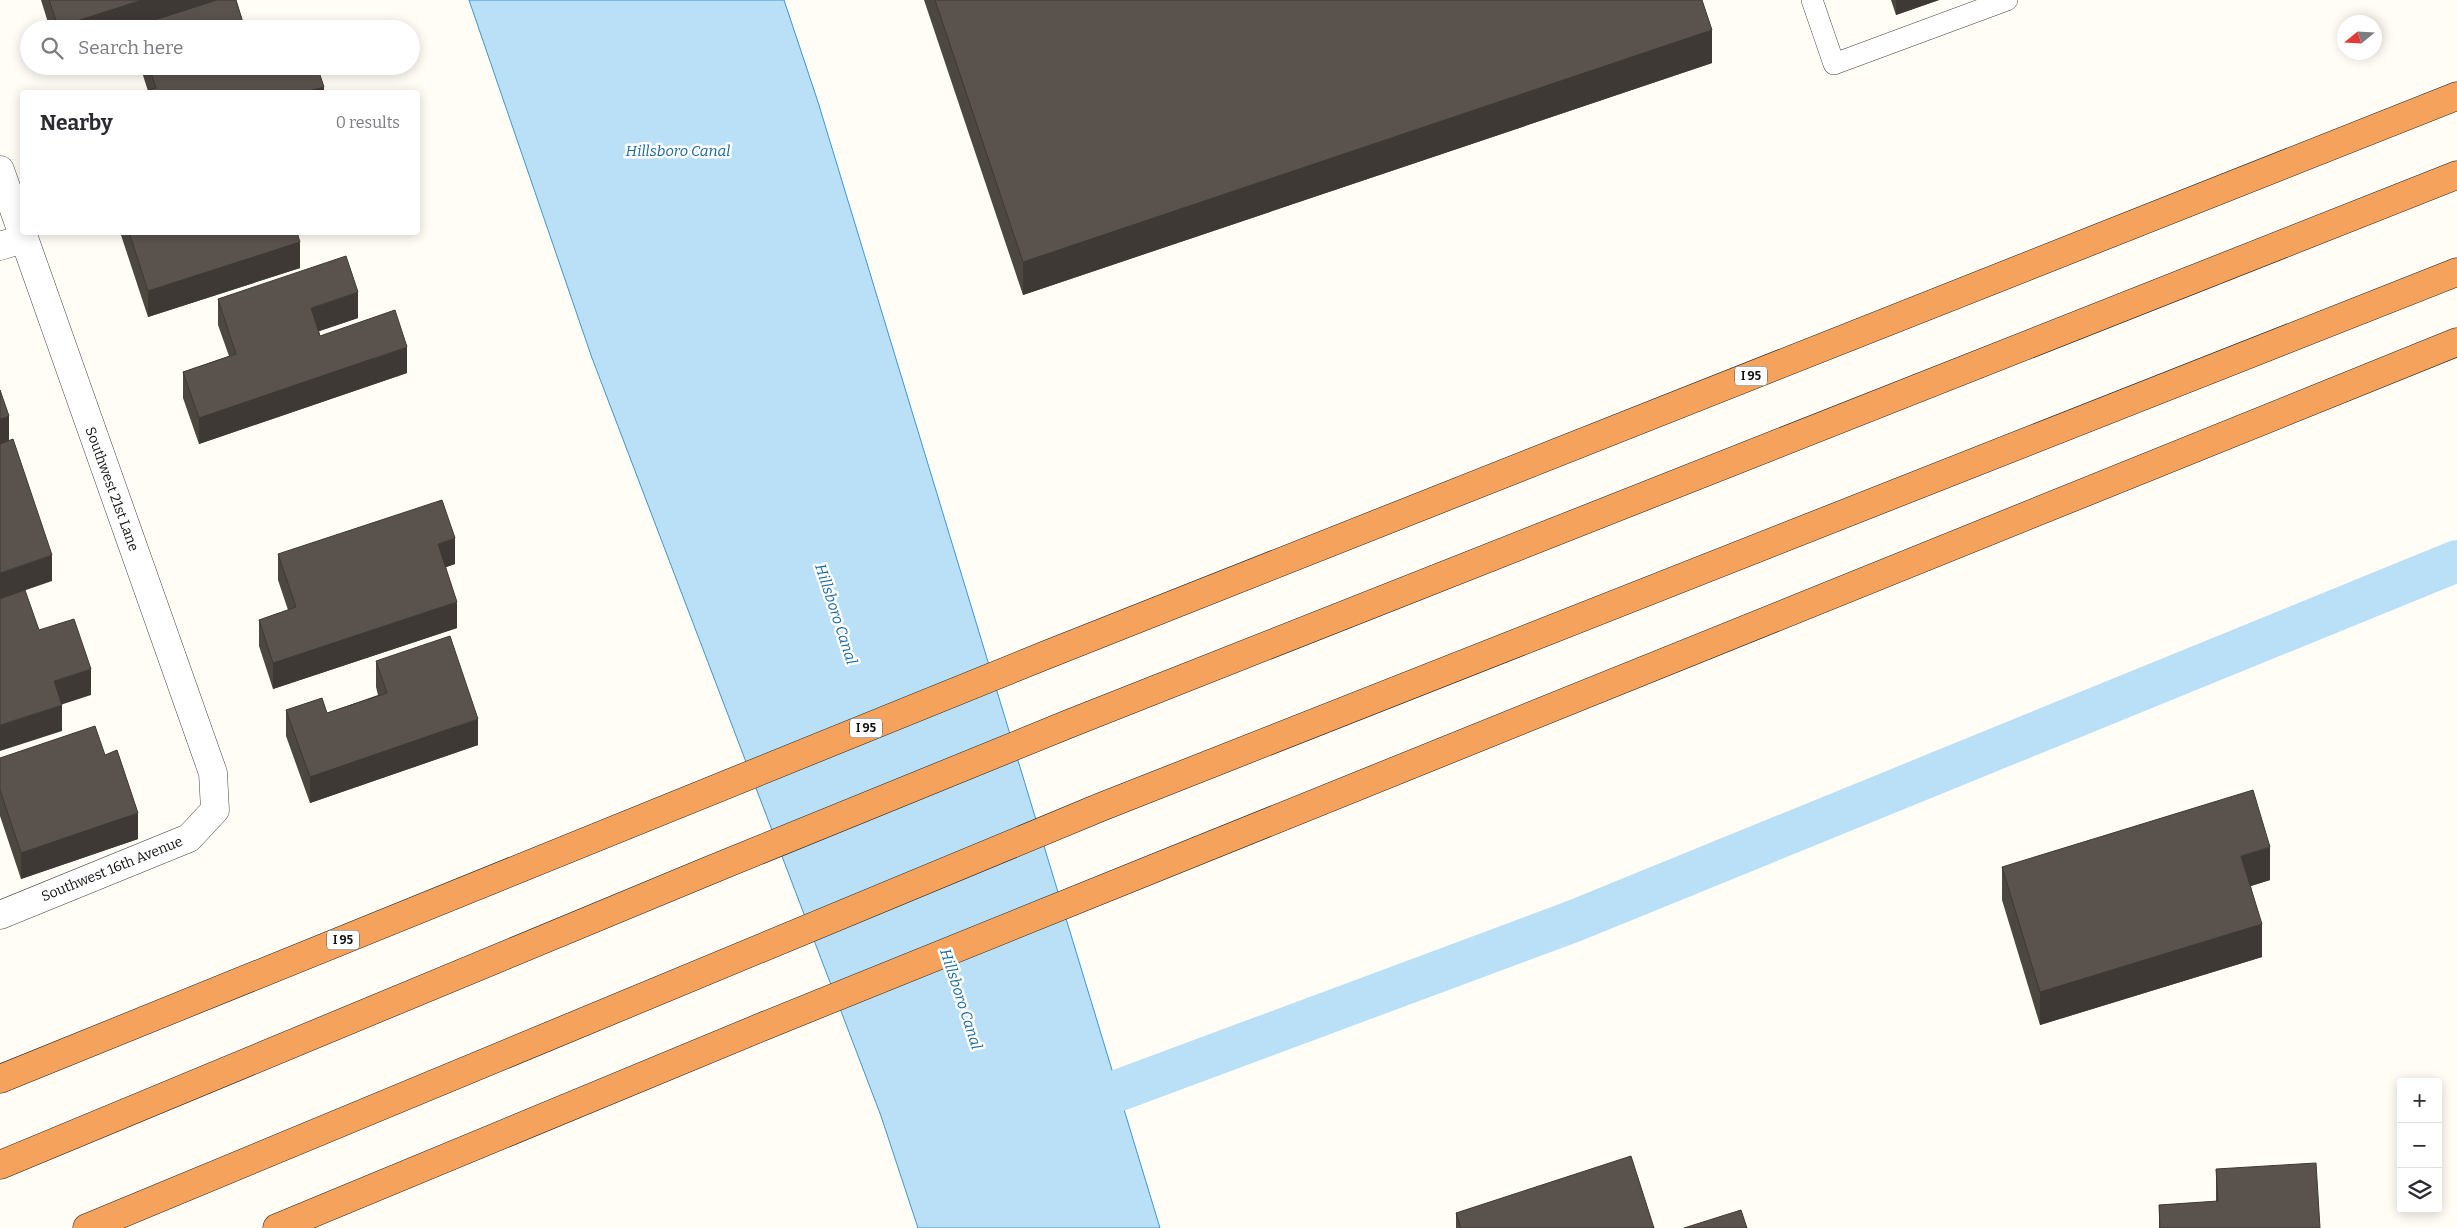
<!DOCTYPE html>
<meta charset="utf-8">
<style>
:root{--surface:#fff;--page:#f2f2f3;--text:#2b2b33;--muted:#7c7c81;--line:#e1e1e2}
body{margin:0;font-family:Bitter,serif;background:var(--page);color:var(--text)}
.controls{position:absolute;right:15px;bottom:15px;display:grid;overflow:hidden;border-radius:5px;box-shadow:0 2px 12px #0003}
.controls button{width:45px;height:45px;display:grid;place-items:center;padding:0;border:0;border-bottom:1px solid var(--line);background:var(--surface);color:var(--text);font:25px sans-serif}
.compass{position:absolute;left:2337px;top:15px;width:45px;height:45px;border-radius:50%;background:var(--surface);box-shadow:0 2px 12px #0003;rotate:252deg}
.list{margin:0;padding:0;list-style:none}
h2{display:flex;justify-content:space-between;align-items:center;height:65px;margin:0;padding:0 20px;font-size:21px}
h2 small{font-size:16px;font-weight:400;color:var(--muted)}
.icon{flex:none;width:28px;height:28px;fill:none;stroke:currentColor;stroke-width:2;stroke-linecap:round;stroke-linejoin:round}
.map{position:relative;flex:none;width:2457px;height:1228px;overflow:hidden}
.search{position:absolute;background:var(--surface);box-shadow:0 2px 12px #0003;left:20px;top:20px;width:400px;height:55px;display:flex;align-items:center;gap:12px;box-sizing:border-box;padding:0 18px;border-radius:28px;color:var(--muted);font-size:19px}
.panel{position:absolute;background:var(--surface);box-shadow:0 2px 12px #0003;left:20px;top:90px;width:400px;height:145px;border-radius:5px}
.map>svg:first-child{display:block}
</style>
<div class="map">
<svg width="2457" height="1228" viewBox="0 0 2457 1228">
<rect width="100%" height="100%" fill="#fffdf5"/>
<path fill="#b9e0f7" stroke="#3f96cf" d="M 469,0 L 784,0 L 818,102 L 1160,1228 L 918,1228 L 881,1116 L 592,358 Z"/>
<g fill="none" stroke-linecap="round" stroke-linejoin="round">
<path stroke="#b9e0f7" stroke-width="42" d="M 1063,1111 L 1574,921 L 2457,561"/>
<g stroke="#444" stroke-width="22">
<path id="lane" d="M 1812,0 L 1834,64 L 2007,0"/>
</g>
<g stroke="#444" stroke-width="29">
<path id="street" d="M 0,170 L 213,773 L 215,810 L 189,838 L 0,915
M 0,246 L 23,239"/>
</g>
<g stroke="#222" stroke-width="29">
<path id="highway" d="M 0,1079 L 1046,655 L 2457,96
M 0,1165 L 708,871 L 1071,723 L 2457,175
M 87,1228 L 1101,807 L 2457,272
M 277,1228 L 764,1026 L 2457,342"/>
</g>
<use href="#lane" stroke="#fff" stroke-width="21"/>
<use href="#street" stroke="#fff" stroke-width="28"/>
<use href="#highway" stroke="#f5a25d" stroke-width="28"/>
</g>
<path fill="#4d4742" d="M 41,0 L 236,0 L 245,29 L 50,29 Z
M 924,0 L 1702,0 L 1712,63 L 1023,295 Z
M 1891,0 L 1939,0 L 1896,15 Z
M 140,66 L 317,66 L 324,92 L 148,91 Z
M 120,232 L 297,232 L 300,268 L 148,317 Z
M 218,299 L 358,318 L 319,331 L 320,336 L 407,373 L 199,444 L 183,398 L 183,372 L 229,356 L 218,325 Z
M 278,554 L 455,564 L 446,567 L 457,628 L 273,689 L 259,646 L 259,620 L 288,610 L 278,580 Z
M 376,661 L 478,745 L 310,803 L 286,736 L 286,710 L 327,713 L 378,695 L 376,687 Z
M 105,755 L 138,839 L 21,879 L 0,816 L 0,758 Z
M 2002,867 L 2270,880 L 2251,886 L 2262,957 L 2040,1025 L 2002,900 Z
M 2216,1169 L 2320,1228 L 2159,1228 L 2159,1205 L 2216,1202 Z
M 1456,1213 L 1654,1228 L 1456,1228 Z"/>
<path fill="#3f3936" d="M 142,0 L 223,0 L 136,26 L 136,28 L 134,29 L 58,29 L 58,27 Z
M 1896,0 L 1939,0 L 1896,15 Z
M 1712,30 L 1712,63 L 1023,295 L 1023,262 Z
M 324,87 L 324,92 L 306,92 Z
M 300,242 L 300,268 L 148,317 L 148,291 Z
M 358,292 L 358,318 L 311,334 L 311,308 Z
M 407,347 L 407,373 L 199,444 L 199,418 Z
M 9,416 L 9,442 L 0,445 L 0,419 Z
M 455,538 L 455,564 L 438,570 L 438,544 Z
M 52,555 L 52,581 L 0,599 L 0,573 Z
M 457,602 L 457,628 L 273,689 L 273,663 Z
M 91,669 L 91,695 L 54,707 L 54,681 Z
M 62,705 L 62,731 L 0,751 L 0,725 Z
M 478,719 L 478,745 L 310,803 L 310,777 Z
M 138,813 L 138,839 L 21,879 L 21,853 Z
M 2270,847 L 2270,880 L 2241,889 L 2241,856 Z
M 2262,924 L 2262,957 L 2040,1025 L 2040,992 Z"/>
<path fill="#5a524d" stroke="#3f3936" d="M 49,0 L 142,0 L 58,27 Z
M 217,0 L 236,0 L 245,29 L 137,29 L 136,26 Z
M 935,0 L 1702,0 L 1712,30 L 1023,262 Z
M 149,66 L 317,66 L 324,87 L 306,92 L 142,92 L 156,88 Z
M 129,232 L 297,232 L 300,242 L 148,291 Z
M 346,256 L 358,292 L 311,308 L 320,336 L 395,310 L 407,347 L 199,418 L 183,372 L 236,354 L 218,299 Z
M 0,390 L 9,416 L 0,419 Z
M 13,439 L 52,555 L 0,573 L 0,444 Z
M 442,500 L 455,538 L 438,544 L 457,602 L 273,663 L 259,620 L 296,607 L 278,554 Z
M 25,590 L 39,630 L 74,619 L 91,669 L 54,681 L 62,705 L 0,725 L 0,599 Z
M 450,636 L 478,719 L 310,777 L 286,710 L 322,698 L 327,713 L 387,693 L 376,661 Z
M 95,726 L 105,755 L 117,750 L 138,813 L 21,853 L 0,790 L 0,758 Z
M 2253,790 L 2270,847 L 2241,856 L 2262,924 L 2040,992 L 2002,867 Z
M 1631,1156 L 1654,1228 L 1461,1228 L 1456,1213 Z
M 2316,1163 L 2320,1228 L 2160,1228 L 2159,1205 L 2218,1201 L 2216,1169 Z
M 1741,1210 L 1747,1228 L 1684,1228 Z"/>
<g text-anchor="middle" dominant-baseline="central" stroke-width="5" stroke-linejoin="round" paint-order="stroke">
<g fill="#fff" stroke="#585858" stroke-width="1">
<rect x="1735" y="366.5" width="32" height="19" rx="4"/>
<rect x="850" y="718.5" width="32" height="19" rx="4"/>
<rect x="327" y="930.5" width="32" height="19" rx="4"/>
</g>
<g font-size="12" font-weight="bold" fill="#111">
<text x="1751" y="376">I 95</text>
<text x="866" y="728">I 95</text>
<text x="343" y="940">I 95</text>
</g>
<g font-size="14" fill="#111" stroke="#fff">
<text transform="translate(112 489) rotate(70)">Southwest 21st Lane</text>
<text transform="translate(112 869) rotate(-22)">Southwest 16th Avenue</text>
</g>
<g font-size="15" font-style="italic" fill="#1768a6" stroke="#fff">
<text x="678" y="151">Hillsboro Canal</text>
<text transform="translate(836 614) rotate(72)">Hillsboro Canal</text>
<text transform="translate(961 999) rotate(72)">Hillsboro Canal</text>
</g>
</g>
</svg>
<div class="controls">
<button>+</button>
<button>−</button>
<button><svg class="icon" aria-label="layers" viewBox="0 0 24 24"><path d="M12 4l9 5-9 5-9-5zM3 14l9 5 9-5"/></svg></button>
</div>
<svg class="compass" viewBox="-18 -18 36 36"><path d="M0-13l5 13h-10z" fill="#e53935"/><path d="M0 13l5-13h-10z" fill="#7c7c81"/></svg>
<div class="search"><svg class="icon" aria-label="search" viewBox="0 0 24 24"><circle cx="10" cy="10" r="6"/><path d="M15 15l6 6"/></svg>Search here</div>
<section class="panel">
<h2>Nearby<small>0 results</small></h2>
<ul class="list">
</ul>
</section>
</div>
